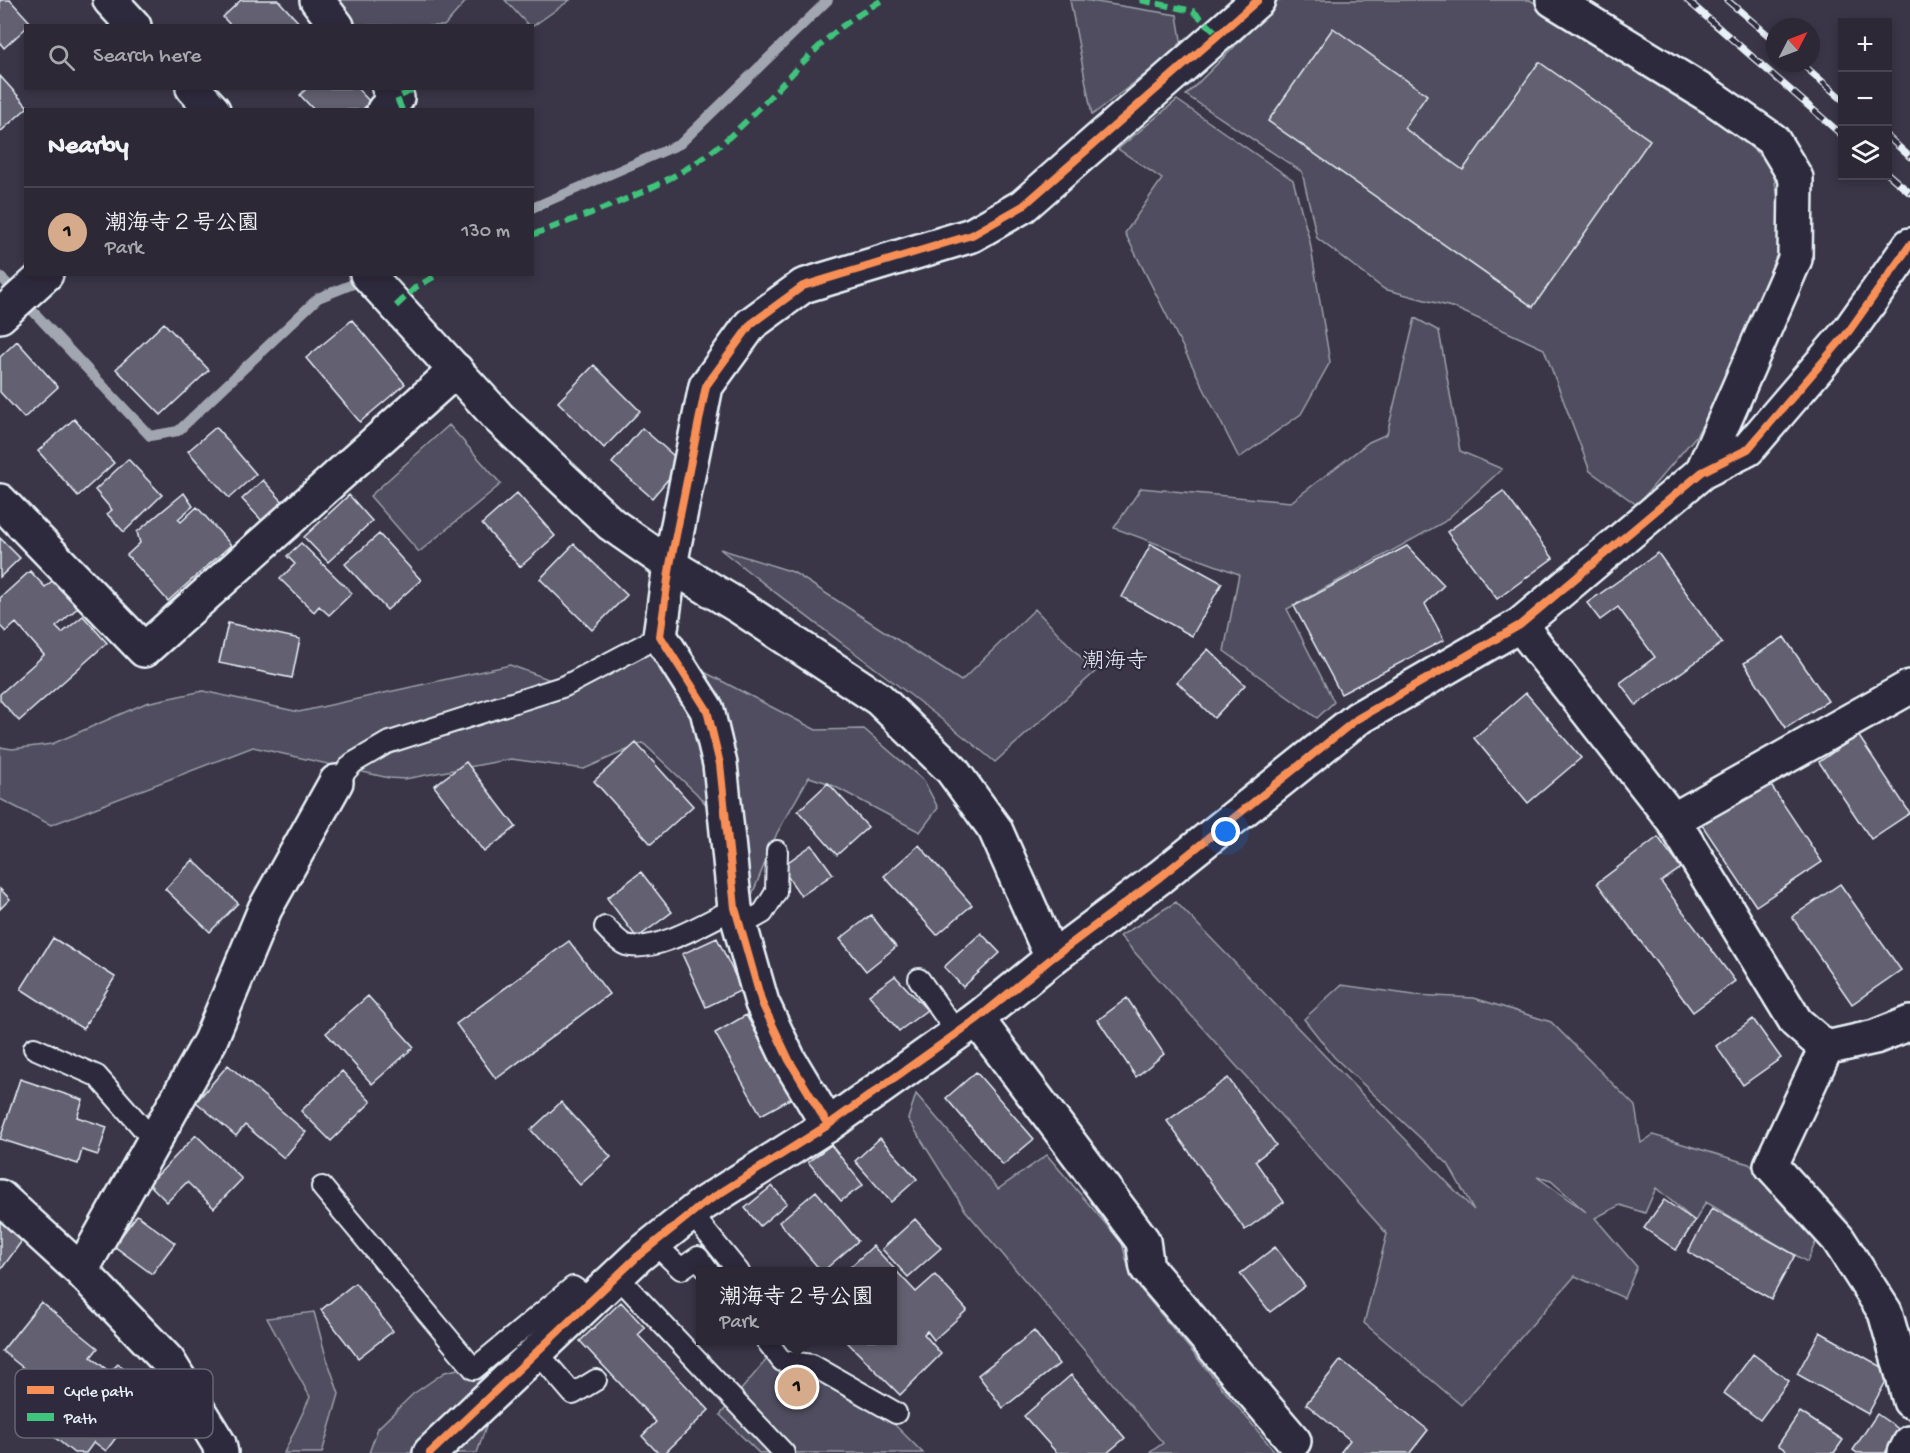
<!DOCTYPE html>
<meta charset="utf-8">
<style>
:root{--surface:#2c2836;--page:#383442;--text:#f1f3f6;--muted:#a6a6ad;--line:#484451;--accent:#d6ab8b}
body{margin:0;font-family:"Gochi Hand","Klee One",sans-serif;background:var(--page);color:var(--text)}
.controls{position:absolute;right:18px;top:18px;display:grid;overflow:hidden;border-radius:0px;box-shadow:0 3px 9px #0003}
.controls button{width:54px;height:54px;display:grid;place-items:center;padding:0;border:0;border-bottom:2px solid var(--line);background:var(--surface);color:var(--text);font:30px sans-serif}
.compass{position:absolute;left:1766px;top:18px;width:54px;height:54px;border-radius:50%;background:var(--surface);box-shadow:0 3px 9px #0003;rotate:48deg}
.you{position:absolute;left:1226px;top:832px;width:21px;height:21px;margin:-15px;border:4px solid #fff;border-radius:50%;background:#1a73e8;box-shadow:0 0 0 9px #1a73e833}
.badge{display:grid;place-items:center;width:39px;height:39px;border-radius:50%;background:var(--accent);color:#111;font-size:20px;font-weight:700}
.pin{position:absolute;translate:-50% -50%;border:3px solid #fff;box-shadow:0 2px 6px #0006}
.popup{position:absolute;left:696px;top:1267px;width:201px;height:78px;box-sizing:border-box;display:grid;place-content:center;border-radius:0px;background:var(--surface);filter:drop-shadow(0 2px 4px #0005);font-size:20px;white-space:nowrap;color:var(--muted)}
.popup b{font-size:22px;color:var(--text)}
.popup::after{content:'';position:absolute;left:50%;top:100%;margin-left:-12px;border:12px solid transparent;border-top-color:var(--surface)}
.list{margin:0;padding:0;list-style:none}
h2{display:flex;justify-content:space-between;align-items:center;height:78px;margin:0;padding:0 24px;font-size:26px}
h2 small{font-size:20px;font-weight:400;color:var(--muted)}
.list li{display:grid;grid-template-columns:39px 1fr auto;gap:18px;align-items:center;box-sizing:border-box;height:90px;padding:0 24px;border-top:2px solid var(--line)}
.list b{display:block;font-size:22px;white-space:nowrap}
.list p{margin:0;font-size:20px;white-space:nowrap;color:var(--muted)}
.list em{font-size:20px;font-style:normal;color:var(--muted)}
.icon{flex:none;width:33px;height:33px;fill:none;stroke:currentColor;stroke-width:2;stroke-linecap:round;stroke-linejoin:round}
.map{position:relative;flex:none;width:1910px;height:1453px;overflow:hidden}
.search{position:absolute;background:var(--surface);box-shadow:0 3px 9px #0003;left:24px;top:24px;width:510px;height:66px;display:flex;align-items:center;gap:15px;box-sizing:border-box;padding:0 21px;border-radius:0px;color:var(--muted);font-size:22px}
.panel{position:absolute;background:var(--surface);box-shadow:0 3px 9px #0003;left:24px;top:108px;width:510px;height:168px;border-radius:0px}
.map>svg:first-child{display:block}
</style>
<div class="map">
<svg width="1910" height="1453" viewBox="0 0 1910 1453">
<rect width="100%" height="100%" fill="#3a3648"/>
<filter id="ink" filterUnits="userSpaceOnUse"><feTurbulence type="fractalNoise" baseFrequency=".0167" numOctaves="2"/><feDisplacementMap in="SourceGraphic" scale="12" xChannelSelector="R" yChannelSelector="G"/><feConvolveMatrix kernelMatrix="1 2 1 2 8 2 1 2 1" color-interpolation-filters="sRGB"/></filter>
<g filter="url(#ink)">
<path fill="#504e5f" stroke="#9ca0ac" stroke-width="1.5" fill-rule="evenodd" d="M 319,0 L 467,0 L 444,26 L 341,25 Z
M 505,0 L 570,0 L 533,26 L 528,25 Z
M 1070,0 L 1084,0 L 1177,15 L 1182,46 L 1092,115 Z
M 1278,0 L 1530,0 L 1696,99 L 1772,166 L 1785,235 L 1752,337 L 1696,436 L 1637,505 L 1590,471 L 1544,349 L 1455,308 L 1384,289 L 1317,238 L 1302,172 L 1186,95 L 1263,18 Z
M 1177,100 L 1293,180 L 1310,242 L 1330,362 L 1301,414 L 1239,458 L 1125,233 L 1162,179 L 1118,149 Z
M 1415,318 L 1439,331 L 1460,451 L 1502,469 L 1444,522 L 1287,609 L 1334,702 L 1317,718 L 1224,651 L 1239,574 L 1114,528 L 1141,488 L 1291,502 L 1369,442 L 1387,434 Z
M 449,425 L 501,484 L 419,552 L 370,496 Z
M 720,549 L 793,572 L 961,681 L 1035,609 L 1095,672 L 995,762 C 906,688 810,622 720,549 Z
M 660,649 L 816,730 L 864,729 L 924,781 L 938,808 L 920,832 L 828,783 L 809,777 L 777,833 L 752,895 L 727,829 L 696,793 L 643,743 L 584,769 L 511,759 L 405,779 L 389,778 L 253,747 L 51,825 L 0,799 L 0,747 L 12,749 L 52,744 L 146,703 L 203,691 L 299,712 L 510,665 L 559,683 L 600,666 Z
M 1176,902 L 1474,1210 L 1448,1164 L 1334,1057 L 1304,1019 L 1341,985 L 1414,995 L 1474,998 L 1551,1022 L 1635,1106 L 1641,1143 L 1653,1135 L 1749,1164 L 1784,1193 L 1820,1232 L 1807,1262 L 1706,1202 L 1695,1221 L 1656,1188 L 1645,1213 L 1620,1205 L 1595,1218 L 1637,1267 L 1624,1298 L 1575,1276 L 1461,1405 L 1364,1323 L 1387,1234 L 1120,936 ZM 1537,1177 L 1551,1181 L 1586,1212 Z
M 916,1094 L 998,1189 L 1047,1155 L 1122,1243 L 1131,1278 L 1276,1453 L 1149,1453 L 1163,1443 L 965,1210 L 908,1119 Z
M 314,1312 L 325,1353 L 339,1394 L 322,1453 L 284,1453 L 310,1397 L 267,1318 Z
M 772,1353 L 876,1406 L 923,1453 L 759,1453 L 720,1415 Z
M 493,1361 L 524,1364 L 490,1415 L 477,1453 L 369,1453 L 378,1428 L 413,1394 L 445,1372 Z"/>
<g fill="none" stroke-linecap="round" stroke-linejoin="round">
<path stroke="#a2a6b1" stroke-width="10" d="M 532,208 L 680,144 L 828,0
M 0,276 L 150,436 L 178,431 L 318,298 L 368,278"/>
</g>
<path fill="#636171" stroke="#e8f1f8" stroke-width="1.5" d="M 0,0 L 10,0 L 31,23 L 26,26 L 26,28 L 4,48 L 0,43 Z
M 241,0 L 278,0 L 302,26 L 231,26 L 223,17 Z
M 1333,28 L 1427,95 L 1404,128 L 1463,170 L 1539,62 L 1650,140 L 1533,307 L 1268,121 Z
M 0,76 L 28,107 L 0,132 Z
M 307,88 L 357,88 L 370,102 L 362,110 L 314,110 L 300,95 Z
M 352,320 L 405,384 L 360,422 L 306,358 Z
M 164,323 L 209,370 L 161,415 L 116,369 Z
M 17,341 L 58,387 L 24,418 L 0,392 L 0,357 Z
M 594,365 L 640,411 L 604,448 L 558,402 Z
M 74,419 L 114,463 L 78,496 L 38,451 Z
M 216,427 L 256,474 L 229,498 L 188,451 Z
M 642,428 L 682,463 L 652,498 L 612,463 Z
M 128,459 L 162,495 L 124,532 L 107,514 L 112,510 L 95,490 Z
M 263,480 L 285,504 L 264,523 L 242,499 Z
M 1503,491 L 1553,558 L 1497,599 L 1447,532 Z
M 184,493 L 193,506 L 178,519 L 181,522 L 197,507 L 231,545 L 168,601 L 127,555 L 140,543 L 137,532 Z
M 517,493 L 555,536 L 520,567 L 482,524 Z
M 349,495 L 372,521 L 328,562 L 304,537 Z
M 379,534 L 421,580 L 387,610 L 345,564 Z
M 0,538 L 20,558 L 0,577 Z
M 301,543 L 352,593 L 329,615 L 319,606 L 314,612 L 280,579 L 295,564 L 287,556 Z
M 574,544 L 627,595 L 592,630 L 540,579 Z
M 1151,544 L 1222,583 L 1192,636 L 1122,597 Z
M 1407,546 L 1444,585 L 1425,604 L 1444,640 L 1341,694 L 1294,606 Z
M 1658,553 L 1722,643 L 1636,705 L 1620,683 L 1655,657 L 1618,607 L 1600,620 L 1587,603 Z
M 30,571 L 45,587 L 57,577 L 82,604 L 56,627 L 62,633 L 83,616 L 107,643 L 19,721 L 0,700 L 0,694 L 44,655 L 16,623 L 6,632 L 0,626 L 0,598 Z
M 228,623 L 300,639 L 292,678 L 219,663 Z
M 1784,637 L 1828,701 L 1786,728 L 1744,663 Z
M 1208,649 L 1245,685 L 1214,718 L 1177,682 Z
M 1526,693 L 1581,758 L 1528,803 L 1474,738 Z
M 1858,735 L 1910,813 L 1871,839 L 1819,762 Z
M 636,743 L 693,806 L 651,844 L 594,781 Z
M 466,762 L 516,827 L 484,852 L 434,786 Z
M 1768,781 L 1822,862 L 1756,906 L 1702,825 Z
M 828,783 L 868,827 L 837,855 L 798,811 Z
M 1658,837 L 1681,868 L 1661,882 L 1735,981 L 1693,1012 L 1597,883 Z
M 812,845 L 833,874 L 801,896 L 781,867 Z
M 919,845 L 972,905 L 937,935 L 884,876 Z
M 193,860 L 238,903 L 210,932 L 165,889 Z
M 641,872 L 672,912 L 637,938 L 607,898 Z
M 1840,884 L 1901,970 L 1852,1004 L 1792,917 Z
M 0,889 L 10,899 L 0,909 Z
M 871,915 L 896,947 L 866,971 L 840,939 Z
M 981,933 L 1000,953 L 963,987 L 944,967 Z
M 53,938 L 115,977 L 83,1029 L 21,989 Z
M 717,938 L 742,990 L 706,1007 L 682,954 Z
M 569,941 L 609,994 L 496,1079 L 456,1024 Z
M 895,976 L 927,1010 L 899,1031 L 869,995 Z
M 368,996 L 414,1047 L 372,1084 L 326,1033 Z
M 1127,998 L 1164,1054 L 1136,1077 L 1098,1020 Z
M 746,1015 L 792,1098 L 761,1115 L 715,1033 Z
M 1753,1019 L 1781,1058 L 1743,1085 L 1716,1046 Z
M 228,1065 L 306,1132 L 284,1158 L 245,1125 L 236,1136 L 196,1102 Z
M 342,1071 L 371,1102 L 331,1141 L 301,1111 Z
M 976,1072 L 1034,1139 L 1003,1165 L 946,1098 Z
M 1228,1078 L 1276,1145 L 1255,1161 L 1284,1202 L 1245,1230 L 1167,1121 Z
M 20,1079 L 83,1100 L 77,1117 L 107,1127 L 98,1155 L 82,1150 L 78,1164 L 0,1139 Z
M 561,1102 L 611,1157 L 580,1185 L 531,1130 Z
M 196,1135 L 242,1179 L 214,1208 L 187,1182 L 167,1202 L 149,1184 Z
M 880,1138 L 917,1179 L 891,1202 L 855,1161 Z
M 831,1145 L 863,1185 L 841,1201 L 808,1162 Z
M 772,1186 L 787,1203 L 760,1226 L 745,1208 Z
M 816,1191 L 858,1241 L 822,1272 L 779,1222 Z
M 1664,1200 L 1695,1221 L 1676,1250 L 1644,1228 Z
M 1712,1208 L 1795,1255 L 1771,1299 L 1688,1252 Z
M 137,1215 L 175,1243 L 152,1274 L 114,1246 Z
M 915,1219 L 941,1248 L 908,1277 L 882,1249 Z
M 0,1220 L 24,1238 L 0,1271 Z
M 873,1246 L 916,1292 L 935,1275 L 967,1310 L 934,1340 L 927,1331 L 924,1334 L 941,1354 L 900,1395 L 845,1340 L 893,1340 L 893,1272 L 847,1270 Z
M 1275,1247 L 1305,1286 L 1270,1312 L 1240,1274 Z
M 355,1283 L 393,1331 L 358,1358 L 321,1310 Z
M 41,1302 L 98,1348 L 91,1357 L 110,1372 L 118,1364 L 135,1378 L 128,1387 L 137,1395 L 113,1425 L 121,1431 L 106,1451 L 94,1442 L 86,1453 L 74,1453 L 54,1437 L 90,1392 L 75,1381 L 60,1398 L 45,1386 L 42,1390 L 27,1378 L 31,1374 L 2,1351 Z
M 621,1302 L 645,1328 L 638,1335 L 709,1410 L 665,1453 L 658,1453 L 642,1436 L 656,1422 L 580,1341 Z
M 1034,1331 L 1059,1364 L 1003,1408 L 978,1375 Z
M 1820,1332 L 1891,1372 L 1868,1414 L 1797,1374 Z
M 1753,1354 L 1789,1381 L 1760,1420 L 1724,1393 Z
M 1341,1360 L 1428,1430 L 1410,1453 L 1340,1453 L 1350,1440 L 1306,1404 Z
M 1071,1375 L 1125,1438 L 1107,1453 L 1057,1453 L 1024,1416 Z
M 1800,1412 L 1843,1440 L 1834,1453 L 1790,1453 L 1778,1445 Z
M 1877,1414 L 1900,1430 L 1885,1453 L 1857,1453 L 1853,1450 Z"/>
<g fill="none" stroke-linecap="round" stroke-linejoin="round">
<g stroke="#e8f1f8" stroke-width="24">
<path id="lane" d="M 336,782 L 353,763 L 387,743 L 565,686 L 660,636
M 740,926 L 763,913 L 776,892 L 777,851
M 605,927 C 611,933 618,942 626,945 C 655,954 708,921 735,908
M 919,979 L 957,1033
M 34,1048 L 97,1076 L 154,1141
M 322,1187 L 474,1369 L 573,1287 L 592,1300
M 691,1213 L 739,1272
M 654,1243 L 681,1269 L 698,1257 L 709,1272
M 617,1276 L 784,1453
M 766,1340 L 782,1361 L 812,1365 L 896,1413
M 537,1352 L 573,1394 L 596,1380"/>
</g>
<g stroke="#e8f1f8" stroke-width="38">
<path id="street" d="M 317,0 L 337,26
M 1553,0 L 1713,98 L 1773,140 L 1796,178 L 1795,259 L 1702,472
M 384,110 L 397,98 L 389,88
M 0,316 L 46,274
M 0,501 L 144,650 L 456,370
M 1520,625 L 1673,820 L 1796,1022 L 1826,1048 L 1875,1037 L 1910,1023
M 1673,820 L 1910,687
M 1052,958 L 1160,877 L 1357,719 L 1520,625 L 1702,472 L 1748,449 L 1849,331 L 1910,245
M 977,1019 L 1143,1241 L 1147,1268 L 1294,1441
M 1826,1048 L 1771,1165 L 1838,1239 L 1885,1312 L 1910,1401
M 828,1125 L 789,1060 L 762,1003 L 735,908 L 720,764 L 707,710 L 660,636 L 670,565 L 706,386 L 751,324 L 803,286 L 972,235 L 1023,206 L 1258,0
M 0,1197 L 81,1271 L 168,1361 L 219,1444 L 221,1453
M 81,1271 L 210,1041 L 265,909 L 336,782
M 1905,1453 L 1910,1443"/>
</g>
<g stroke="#e8f1f8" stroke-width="38">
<path id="secondary" d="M 110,0 L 134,26
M 193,88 L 213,110
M 367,274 L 499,418 L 611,524 L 670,565 L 738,606 L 879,699 L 952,770 L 995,829 L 1052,958 L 977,1019 L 828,1125 L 703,1204 L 638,1256 L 430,1453"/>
</g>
<use href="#lane" stroke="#2f2a3d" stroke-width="20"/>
<use href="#street" stroke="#2f2a3d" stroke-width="33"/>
<use href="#secondary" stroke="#2f2a3d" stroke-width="33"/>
<g stroke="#e8f1f8" stroke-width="7">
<path id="rail" d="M 1687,0 L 1842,135
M 1727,0 L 1775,41
M 1801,63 L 1842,99
M 1888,137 L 1910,157
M 1888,174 L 1910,193"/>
</g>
<use href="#rail" stroke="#2f2a3d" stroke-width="4.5" stroke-dasharray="14" stroke-linecap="butt"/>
<path stroke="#40c37c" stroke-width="6" stroke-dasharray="12 6" stroke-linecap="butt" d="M 1140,0 L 1193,11 L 1219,35
M 402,110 L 397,98 L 416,88
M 532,235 C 595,211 661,191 715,149 C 760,113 795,65 840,28 C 853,18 868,9 882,0
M 396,306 L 416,287 L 439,274"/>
<g stroke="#2f2a3d" stroke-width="11">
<path id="cycleway" d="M 828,1125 L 789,1060 L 762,1003 L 735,908 L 720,764 L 707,710 L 660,636 L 670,565 L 706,386 L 751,324 L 803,286 L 972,235 L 1023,206 L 1258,0
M 430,1453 L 638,1256 L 703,1204 L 828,1125 L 977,1019 L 1052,958 L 1160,877 L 1357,719 L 1520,625 L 1702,472 L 1748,449 L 1849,331 L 1910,245"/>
</g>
<use href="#cycleway" stroke="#f78f57" stroke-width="8"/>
</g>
</g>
<g text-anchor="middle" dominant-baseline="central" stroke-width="4.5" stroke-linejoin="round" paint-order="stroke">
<g font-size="22" fill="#e8f1f8" stroke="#2f2a3d">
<text x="1115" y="663">潮海寺</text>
</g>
</g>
<rect x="15" y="1369" width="198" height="69" rx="9" fill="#2f2a3d" stroke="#666675" stroke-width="1.5"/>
<rect x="27" y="1386" width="27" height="8" fill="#f78f57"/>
<rect x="27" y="1413" width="27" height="8" fill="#40c37c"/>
<g font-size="16" fill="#e8f1f8">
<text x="64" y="1396">Cycle path</text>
<text x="64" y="1423">Path</text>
</g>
</svg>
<div class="controls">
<button>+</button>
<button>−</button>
<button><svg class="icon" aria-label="layers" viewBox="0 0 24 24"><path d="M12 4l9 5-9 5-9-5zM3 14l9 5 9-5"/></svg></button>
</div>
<svg class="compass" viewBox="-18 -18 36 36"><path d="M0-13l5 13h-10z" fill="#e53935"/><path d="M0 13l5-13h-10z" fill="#a6a6ad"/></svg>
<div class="you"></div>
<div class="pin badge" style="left:797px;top:1387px">1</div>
<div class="popup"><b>潮海寺２号公園</b>Park</div>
<div class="search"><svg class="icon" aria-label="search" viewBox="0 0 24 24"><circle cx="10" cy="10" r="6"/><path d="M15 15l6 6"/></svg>Search here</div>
<section class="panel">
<h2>Nearby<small></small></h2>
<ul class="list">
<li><span class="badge">1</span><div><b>潮海寺２号公園</b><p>Park</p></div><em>130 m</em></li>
</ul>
</section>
</div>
